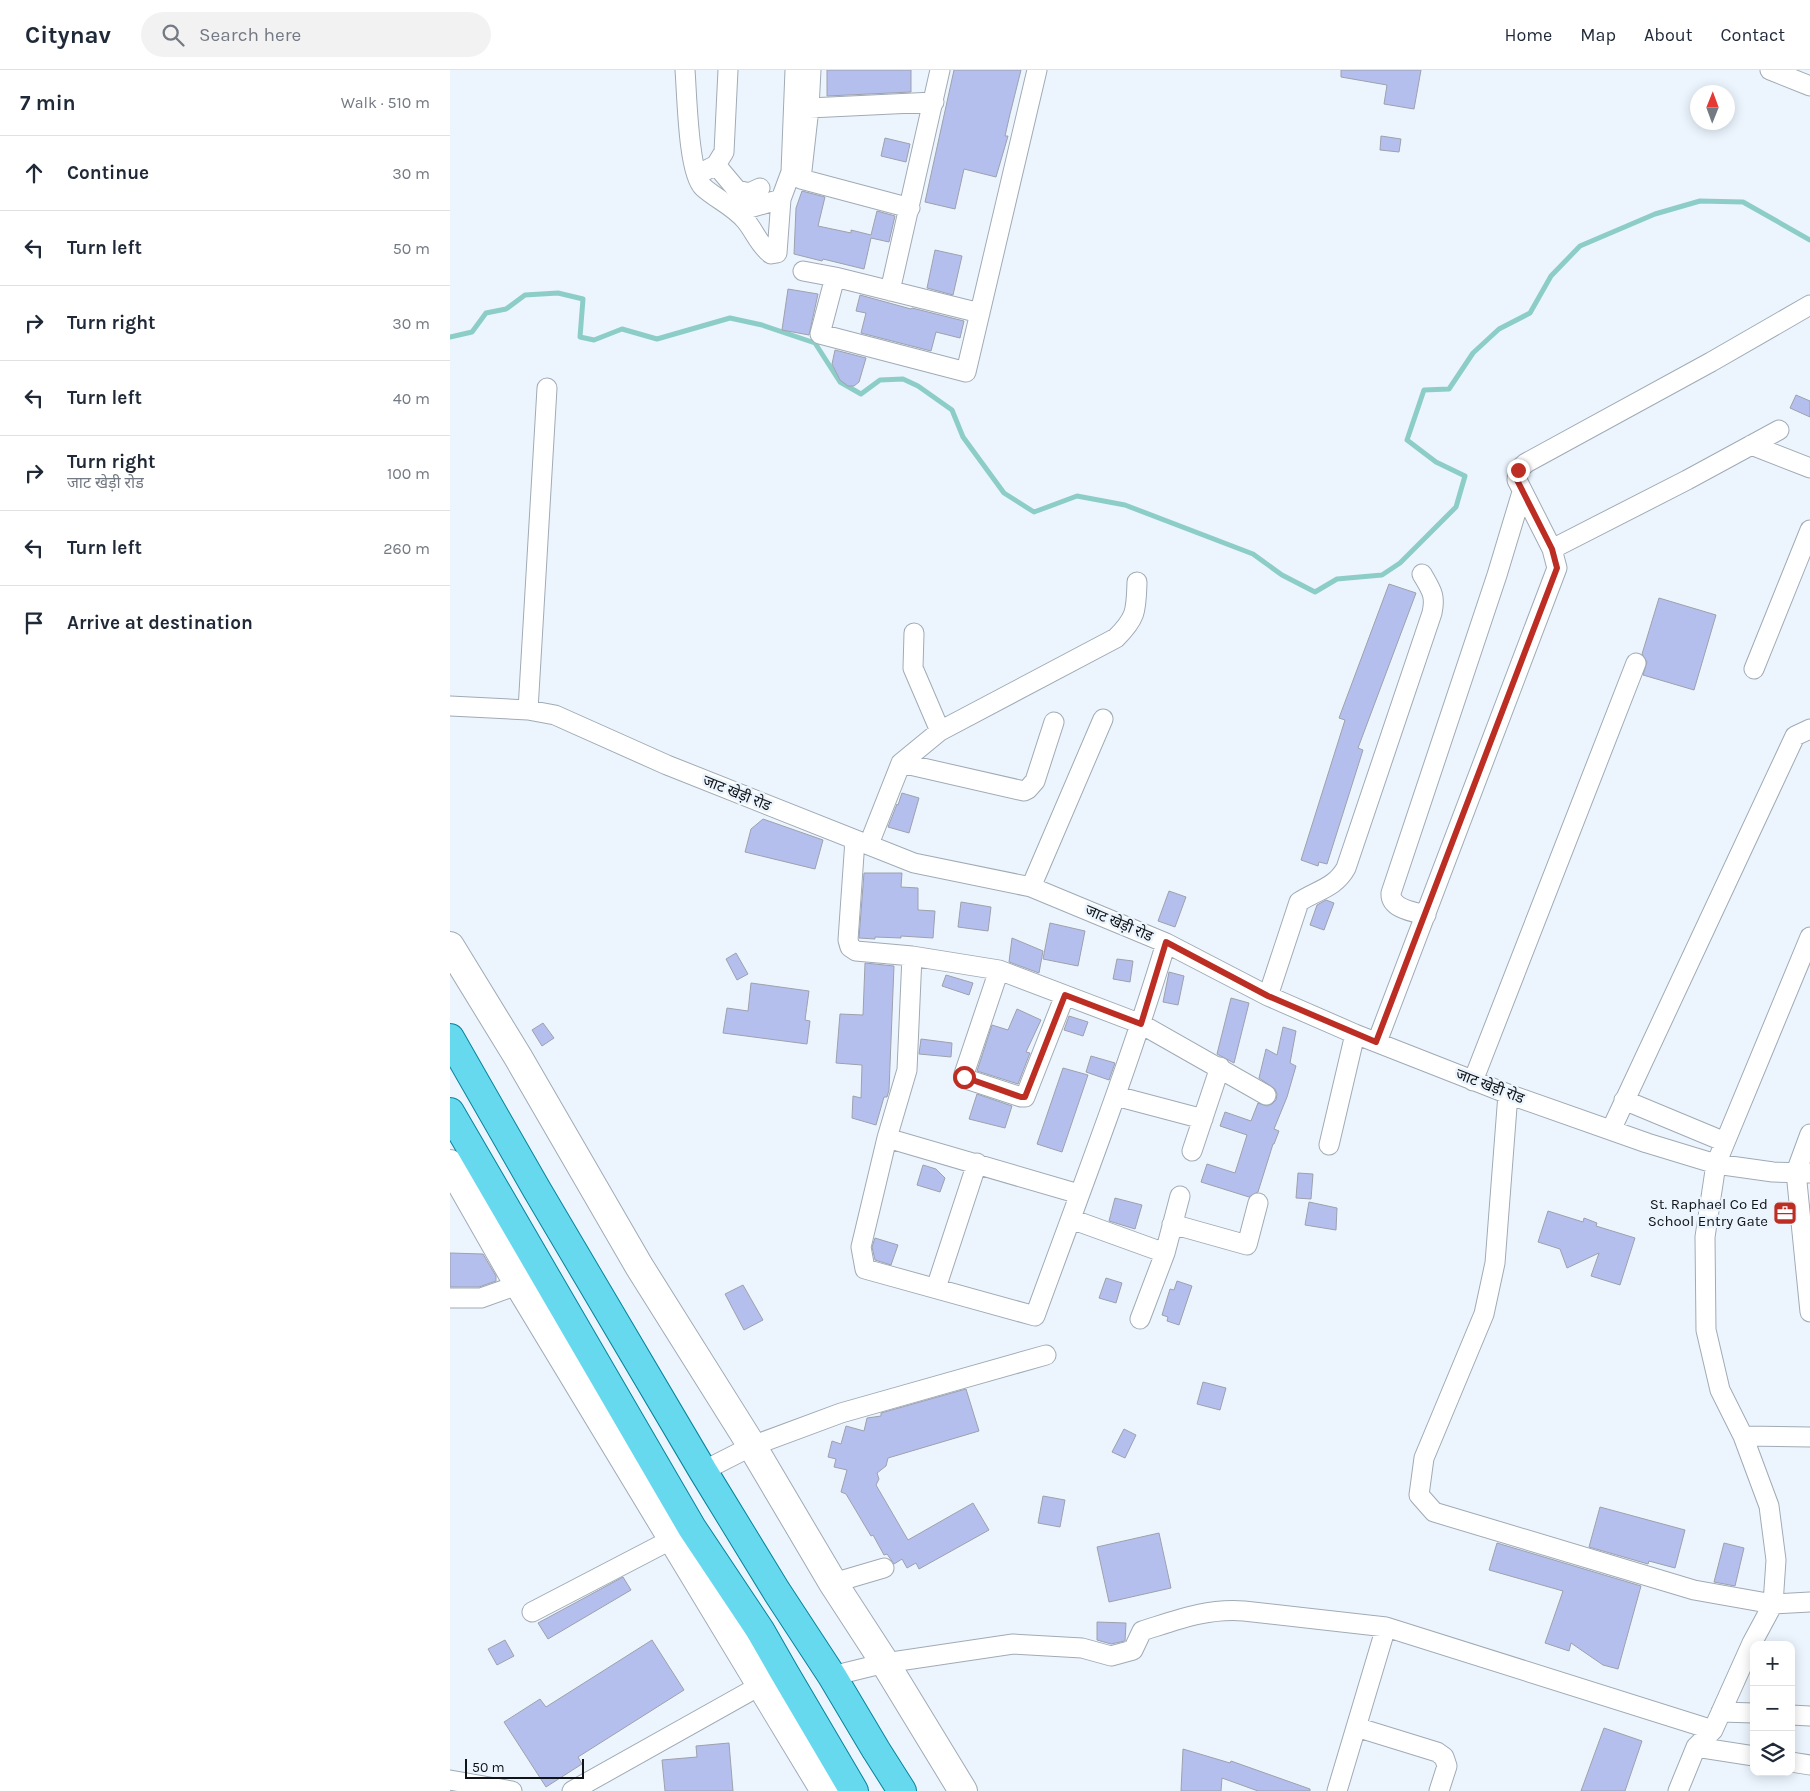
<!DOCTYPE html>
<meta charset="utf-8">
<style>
:root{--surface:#fff;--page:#f2f2f3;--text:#1f2937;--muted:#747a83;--line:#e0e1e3}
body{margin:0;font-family:Karla,"Noto Sans Devanagari",sans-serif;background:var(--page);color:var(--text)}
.controls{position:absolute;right:15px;bottom:15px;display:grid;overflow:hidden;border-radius:10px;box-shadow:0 2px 12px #0003}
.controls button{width:45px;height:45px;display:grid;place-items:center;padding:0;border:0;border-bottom:1px solid var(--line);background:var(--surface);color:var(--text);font:25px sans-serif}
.compass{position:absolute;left:1240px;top:15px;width:45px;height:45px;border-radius:50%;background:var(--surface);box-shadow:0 2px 12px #0003;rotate:1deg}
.scale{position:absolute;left:15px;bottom:12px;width:119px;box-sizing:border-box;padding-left:5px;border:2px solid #101417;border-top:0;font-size:14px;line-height:18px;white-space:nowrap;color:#101417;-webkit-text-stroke:4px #ecf5fe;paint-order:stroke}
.stop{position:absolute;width:15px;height:15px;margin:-11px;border:4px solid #bc2e24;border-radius:50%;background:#fff}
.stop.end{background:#bc2e24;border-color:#fff;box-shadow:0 1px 5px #0008}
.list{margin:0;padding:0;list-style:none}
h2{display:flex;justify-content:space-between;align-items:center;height:65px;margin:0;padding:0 20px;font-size:21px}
h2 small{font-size:16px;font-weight:400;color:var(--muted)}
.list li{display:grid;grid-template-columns:32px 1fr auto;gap:15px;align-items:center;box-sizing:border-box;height:75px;padding:0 20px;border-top:1px solid var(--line)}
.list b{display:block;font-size:19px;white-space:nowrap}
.list p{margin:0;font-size:16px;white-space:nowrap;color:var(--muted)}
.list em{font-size:16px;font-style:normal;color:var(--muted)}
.icon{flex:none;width:28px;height:28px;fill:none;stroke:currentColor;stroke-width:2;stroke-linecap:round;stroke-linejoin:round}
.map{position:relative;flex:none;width:1360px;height:1721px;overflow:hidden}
header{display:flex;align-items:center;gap:30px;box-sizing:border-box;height:70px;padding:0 25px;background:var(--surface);border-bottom:1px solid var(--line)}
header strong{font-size:24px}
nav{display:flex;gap:28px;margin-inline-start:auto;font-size:18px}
.search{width:350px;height:45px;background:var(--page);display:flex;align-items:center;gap:12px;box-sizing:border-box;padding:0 18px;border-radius:28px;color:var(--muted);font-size:19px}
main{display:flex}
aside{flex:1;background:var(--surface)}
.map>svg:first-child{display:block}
</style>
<header>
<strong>Citynav</strong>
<div class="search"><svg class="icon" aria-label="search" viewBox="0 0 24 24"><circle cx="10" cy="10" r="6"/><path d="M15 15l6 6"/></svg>Search here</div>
<nav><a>Home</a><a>Map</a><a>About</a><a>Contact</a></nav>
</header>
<main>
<aside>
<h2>7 min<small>Walk · 510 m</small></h2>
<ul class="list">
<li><svg class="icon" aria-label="ahead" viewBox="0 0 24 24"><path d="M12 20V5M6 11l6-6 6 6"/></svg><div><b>Continue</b></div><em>30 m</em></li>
<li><svg class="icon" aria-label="left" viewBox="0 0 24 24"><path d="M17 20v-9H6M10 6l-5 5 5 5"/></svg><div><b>Turn left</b></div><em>50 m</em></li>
<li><svg class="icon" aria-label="right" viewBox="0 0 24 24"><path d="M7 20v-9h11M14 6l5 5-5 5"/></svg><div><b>Turn right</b></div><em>30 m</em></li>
<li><svg class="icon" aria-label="left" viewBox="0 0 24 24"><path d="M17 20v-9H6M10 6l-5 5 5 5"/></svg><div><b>Turn left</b></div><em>40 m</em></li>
<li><svg class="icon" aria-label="right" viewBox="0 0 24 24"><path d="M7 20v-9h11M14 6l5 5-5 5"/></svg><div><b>Turn right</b><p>जाट खेड़ी रोड</p></div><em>100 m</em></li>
<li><svg class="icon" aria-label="left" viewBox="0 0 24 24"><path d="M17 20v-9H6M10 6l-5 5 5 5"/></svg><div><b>Turn left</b></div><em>260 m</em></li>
<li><svg class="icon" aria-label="arrive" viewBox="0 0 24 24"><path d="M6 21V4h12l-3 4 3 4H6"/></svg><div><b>Arrive at destination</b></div></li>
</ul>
</aside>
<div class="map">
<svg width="1360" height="1721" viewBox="0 0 1360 1721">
<rect width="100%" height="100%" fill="#ecf5fe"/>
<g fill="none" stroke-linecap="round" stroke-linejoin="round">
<path stroke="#8dcdc8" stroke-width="5" d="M 0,267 L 22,262 L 36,243 L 56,239 L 75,225 L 108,223 L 133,229 L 130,267 L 144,270 L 172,259 L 207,269 L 280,248 L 312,255 L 365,273 L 390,312 L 411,324 L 430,310 L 453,309 L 468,316 L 502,340 L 513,367 L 554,423 L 584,442 L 627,426 L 675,435 L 803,484 L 832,505 L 865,522 L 887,509 L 932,505 L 950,493 L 1006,437 L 1015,406 L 986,392 L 957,370 L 974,320 L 999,319 L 1023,283 L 1049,259 L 1080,243 L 1101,206 L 1130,176 L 1205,144 L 1250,131 L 1293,132 L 1360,170"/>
</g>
<path fill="#b5bfed" stroke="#9da1ad" d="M 377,0 L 461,0 L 461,22 L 377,26 Z
M 504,0 L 571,0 L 560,44 L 555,66 L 558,66 L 546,107 L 514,99 L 505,139 L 475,132 Z
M 891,0 L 971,0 L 964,39 L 934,34 L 937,15 L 891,7 Z
M 931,66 L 951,69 L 949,82 L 930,80 Z
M 435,68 L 460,74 L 456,92 L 431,86 Z
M 352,121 L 375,127 L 368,156 L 401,163 L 401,160 L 421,165 L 427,141 L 445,146 L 439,172 L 421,168 L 414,199 L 373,189 L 372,191 L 344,184 L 346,138 Z
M 485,180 L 512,186 L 503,225 L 477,218 Z
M 338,219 L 368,224 L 359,265 L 332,260 Z
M 410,225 L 461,239 L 462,238 L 514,251 L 510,268 L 486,262 L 481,281 L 411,263 L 416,243 L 406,241 Z
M 385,280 L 416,288 L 409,312 L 404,316 L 398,316 L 390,310 L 382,294 Z
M 1346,325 L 1360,331 L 1360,347 L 1340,338 Z
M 939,514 L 966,523 L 908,678 L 913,680 L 877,794 L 869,792 L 868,796 L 851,790 L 895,650 L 889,648 Z
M 1209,528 L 1266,545 L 1244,620 L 1193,605 L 1197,592 L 1192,584 Z
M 452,723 L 469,728 L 459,763 L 438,757 L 447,734 L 448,735 Z
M 313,749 L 373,770 L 365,799 L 295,782 L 301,759 Z
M 414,803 L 452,803 L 451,817 L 468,818 L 468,840 L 485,841 L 483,868 L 451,866 L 451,868 L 425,867 L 425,869 L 409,868 Z
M 719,821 L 736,827 L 725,857 L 708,851 Z
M 876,830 L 884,833 L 874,860 L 860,855 L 867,835 Z
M 511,832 L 541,837 L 538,861 L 508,857 Z
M 600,853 L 635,861 L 628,896 L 593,889 Z
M 562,868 L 593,881 L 589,903 L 559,892 Z
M 286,883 L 298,904 L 287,910 L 276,889 Z
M 667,889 L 683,891 L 680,912 L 663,909 Z
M 415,893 L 444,896 L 439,1020 L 437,1027 L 434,1027 L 426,1055 L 402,1048 L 403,1026 L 411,1028 L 412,995 L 386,993 L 390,944 L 413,945 Z
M 719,902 L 734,906 L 728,935 L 713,932 Z
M 496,905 L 523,913 L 519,925 L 492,916 Z
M 301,913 L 359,921 L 355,950 L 360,951 L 357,974 L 273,963 L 277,938 L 298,941 Z
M 781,928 L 799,933 L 784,993 L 767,984 Z
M 567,939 L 591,950 L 576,982 L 580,983 L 568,1014 L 527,1001 L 542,955 L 558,960 Z
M 619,946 L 638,952 L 633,966 L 614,960 Z
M 93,953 L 104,968 L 92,976 L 82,960 Z
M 833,957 L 846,961 L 840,993 L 846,996 L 837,1027 L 824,1059 L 829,1061 L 824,1074 L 823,1074 L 808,1122 L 799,1127 L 751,1112 L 757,1094 L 785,1103 L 797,1065 L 770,1056 L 775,1042 L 801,1051 L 808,1033 L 817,1036 L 822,1034 L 826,1030 L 827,1024 L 825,1019 L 809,1008 L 816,979 L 827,985 Z
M 471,969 L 502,973 L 501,987 L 469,984 Z
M 641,986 L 665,993 L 659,1010 L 636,1002 Z
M 613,998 L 638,1005 L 612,1082 L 587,1074 Z
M 527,1024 L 562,1036 L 555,1058 L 519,1049 Z
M 473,1095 L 486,1099 L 495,1108 L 490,1122 L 467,1115 Z
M 848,1103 L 863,1104 L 861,1129 L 846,1128 Z
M 665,1128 L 692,1135 L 685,1159 L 659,1151 Z
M 859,1132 L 887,1138 L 886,1160 L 855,1155 Z
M 1098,1141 L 1133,1152 L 1134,1148 L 1147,1153 L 1146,1156 L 1185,1168 L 1170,1215 L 1141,1206 L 1149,1183 L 1117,1198 L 1110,1179 L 1088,1172 Z
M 425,1168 L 448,1175 L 441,1195 L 425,1190 L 422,1177 Z
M 0,1183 L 33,1184 L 46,1206 L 46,1211 L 29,1217 L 0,1217 Z
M 656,1208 L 672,1213 L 666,1233 L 649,1228 Z
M 727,1211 L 742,1216 L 729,1255 L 717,1251 L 718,1247 L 712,1245 L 720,1219 L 724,1220 Z
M 293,1215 L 313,1250 L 294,1260 L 275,1224 Z
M 753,1312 L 776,1318 L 770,1340 L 747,1334 Z
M 516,1319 L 529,1361 L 438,1388 L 436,1396 L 427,1403 L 429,1409 L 426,1415 L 458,1470 L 523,1433 L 539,1460 L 469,1499 L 466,1493 L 457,1498 L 452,1489 L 444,1494 L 437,1484 L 434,1485 L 423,1465 L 421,1466 L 396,1424 L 391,1422 L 397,1400 L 384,1397 L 386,1389 L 378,1387 L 382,1371 L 391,1374 L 396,1356 L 414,1361 L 417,1348 L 431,1346 L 431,1343 Z
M 674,1359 L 686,1365 L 675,1388 L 662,1382 Z
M 593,1426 L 615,1430 L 610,1457 L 588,1453 Z
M 1150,1437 L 1235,1460 L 1225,1498 L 1199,1491 L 1198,1494 L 1139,1477 Z
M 709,1463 L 721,1518 L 659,1532 L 647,1477 Z
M 1047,1473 L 1191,1516 L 1168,1599 L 1153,1595 L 1121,1573 L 1119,1581 L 1095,1573 L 1113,1521 L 1039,1500 Z
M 1274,1473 L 1294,1478 L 1285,1516 L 1264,1512 Z
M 173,1507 L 181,1520 L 98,1569 L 88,1553 Z
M 647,1552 L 676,1553 L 675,1571 L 661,1574 L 647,1570 Z
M 55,1570 L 64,1586 L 47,1595 L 38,1579 Z
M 202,1570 L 234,1620 L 128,1687 L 132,1694 L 96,1717 L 54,1652 L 90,1629 L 96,1637 Z
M 1154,1658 L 1192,1671 L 1175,1721 L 1131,1721 Z
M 279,1673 L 283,1721 L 215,1721 L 212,1690 L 247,1687 L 246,1676 Z
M 733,1679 L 780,1693 L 781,1691 L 860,1719 L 860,1721 L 808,1721 L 772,1708 L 771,1721 L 731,1721 Z"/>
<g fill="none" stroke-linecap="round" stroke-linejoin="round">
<g stroke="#a0abb5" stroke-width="21">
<path id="street" d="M 235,0 C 237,24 238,103 253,117 C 266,129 284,136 296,151 C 305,162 309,175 321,184 L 327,183 L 331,129 L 341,102 L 345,0
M 361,0 L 359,38 L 351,109 L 460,138
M 1320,0 L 1360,16
M 359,38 L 484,32
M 266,95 L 287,120 L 299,123 L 310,118
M 247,105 L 266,95 L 274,82 L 278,0
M 284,139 L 300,138 L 331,129
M 353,201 L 385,207
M 440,221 L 490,0
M 530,243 L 385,207 L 370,264 L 516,302 L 587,0
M 1301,375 L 1360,398
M 1102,479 L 1237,410 L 1329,360
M 464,563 L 463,598 L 490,661
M 1304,599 L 1360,460
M 0,636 L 78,640 L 105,645 L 217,695 L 464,793 L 581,817 L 716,873 L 818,926 L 905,964 L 1058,1024 L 1197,1073 L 1266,1094 L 1323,1102 L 1360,1103
M 78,640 L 97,318
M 451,693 L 574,721 L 578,719 L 585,711 L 604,652
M 405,770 L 398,870 L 400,877 L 406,881 L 462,886 L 549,900 L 691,954 L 816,1025
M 419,774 L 451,693 L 490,661 L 666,568 C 687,547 686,540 687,512
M 581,817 L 653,649
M 976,845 C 964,842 940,839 941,823 L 1047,505 L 1072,422
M 462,886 L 457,1000 L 437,1068 L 411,1177 L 415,1199 L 585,1246 C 630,1122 678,999 716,873
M 549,900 L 514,1004 L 516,1009 L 571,1027 L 575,1027 L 615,925
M 818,926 L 849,832 C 867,820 885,818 896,798 L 982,543 C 986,525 981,520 972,504
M 927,972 L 1107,498 L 1102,479 L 1067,410 L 1068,400 L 1076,393 L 1261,292 L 1360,235
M 1023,1011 L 1186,593
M 1058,1024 L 1045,1193 L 1034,1244 L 974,1388 L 969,1425 L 984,1442 L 1244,1520 L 1323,1534 L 1360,1532
M 666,1026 L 753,1049
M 1174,1030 L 1275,1072
M 1161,1060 L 1345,666 L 1360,659
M 1360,1064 L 1346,1102 L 1360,1242
M 437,1068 L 629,1124
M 879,1075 L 905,964
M 742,1081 L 770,997
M 621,1149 L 715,1183
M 722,1154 L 797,1175 L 808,1133
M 486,1218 L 527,1093
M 0,1228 L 31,1228 L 79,1211
M 690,1249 L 715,1183 L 730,1126
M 1293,1366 L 1360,1367
M 253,1401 L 302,1376 L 391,1343 L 596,1285
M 383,1513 L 434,1498
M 82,1542 L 232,1464
M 382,1606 L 435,1593 L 563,1574 L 632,1578 L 661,1586 L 683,1580 L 692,1561 C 727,1550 757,1538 794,1541 L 936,1557
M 1271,1642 L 1304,1643
M 1341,1645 L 1360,1646
M 906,1657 L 987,1682 L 994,1687 L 997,1696 L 989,1721
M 1246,1677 L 1304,1686
M 1341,1692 L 1360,1695
M 0,1710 L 62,1721
M 122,1721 L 322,1609
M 887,1721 L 936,1557 L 1263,1660
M 1228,1721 L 1246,1677 L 1263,1660 L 1302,1573 L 1323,1534 L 1326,1490 L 1319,1436 L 1293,1366 L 1270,1320 L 1256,1260 L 1255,1167 L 1266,1094 L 1360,867"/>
</g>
<g stroke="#a0abb5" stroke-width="30">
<path id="secondary" d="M 0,876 L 68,987 L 189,1196 L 302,1376 L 383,1513 L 435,1593 L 513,1721
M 0,1094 L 69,1215 L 375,1721"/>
</g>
<g stroke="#06839b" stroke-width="30">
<path id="primary" d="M 0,968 L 87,1120 L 253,1401 L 327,1522 L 382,1606 L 426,1680 L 452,1721
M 0,1042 L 242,1458 L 310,1560 L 334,1602 L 404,1721"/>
</g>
<use href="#street" stroke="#fff" stroke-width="19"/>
<use href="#secondary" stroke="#fff" stroke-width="28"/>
<use href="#primary" stroke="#66d9ee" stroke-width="28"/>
</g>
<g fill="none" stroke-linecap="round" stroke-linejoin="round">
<path stroke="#bc2e24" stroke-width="6" d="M 514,1007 L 571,1027 L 575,1027 L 615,925 L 691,954 L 716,872 L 818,926 L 926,972 L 1107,498 L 1102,479 L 1067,410 L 1068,400"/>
</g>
<defs>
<g id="office-square" transform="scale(1.25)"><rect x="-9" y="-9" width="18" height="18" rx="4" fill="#bc2e24" stroke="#ecf5fe"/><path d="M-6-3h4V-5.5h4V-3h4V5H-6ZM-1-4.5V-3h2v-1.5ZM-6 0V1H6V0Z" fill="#fff"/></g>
</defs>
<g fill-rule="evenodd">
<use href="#office-square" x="1335" y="1143"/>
</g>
<g text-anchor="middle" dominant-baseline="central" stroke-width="5" stroke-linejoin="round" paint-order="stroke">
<g font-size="15" fill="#101417" stroke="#ecf5fe">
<text transform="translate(287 723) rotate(22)">जाट खेड़ी रोड</text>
<text transform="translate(669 853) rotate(23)">जाट खेड़ी रोड</text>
<text transform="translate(1040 1016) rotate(21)">जाट खेड़ी रोड</text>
</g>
<g font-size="15" fill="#101417" stroke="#ecf5fe" text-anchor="end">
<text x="1318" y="1134">St. Raphael Co Ed<tspan x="1318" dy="17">School Entry Gate</tspan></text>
</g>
</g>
</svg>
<div class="controls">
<button>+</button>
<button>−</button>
<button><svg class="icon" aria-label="layers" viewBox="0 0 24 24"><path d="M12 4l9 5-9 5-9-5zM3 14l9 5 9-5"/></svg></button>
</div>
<svg class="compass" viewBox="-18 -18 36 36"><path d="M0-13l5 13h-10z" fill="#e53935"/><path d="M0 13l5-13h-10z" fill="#747a83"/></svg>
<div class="scale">50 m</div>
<div class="stop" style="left:514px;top:1007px"></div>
<div class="stop end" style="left:1068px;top:400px"></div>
</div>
</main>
